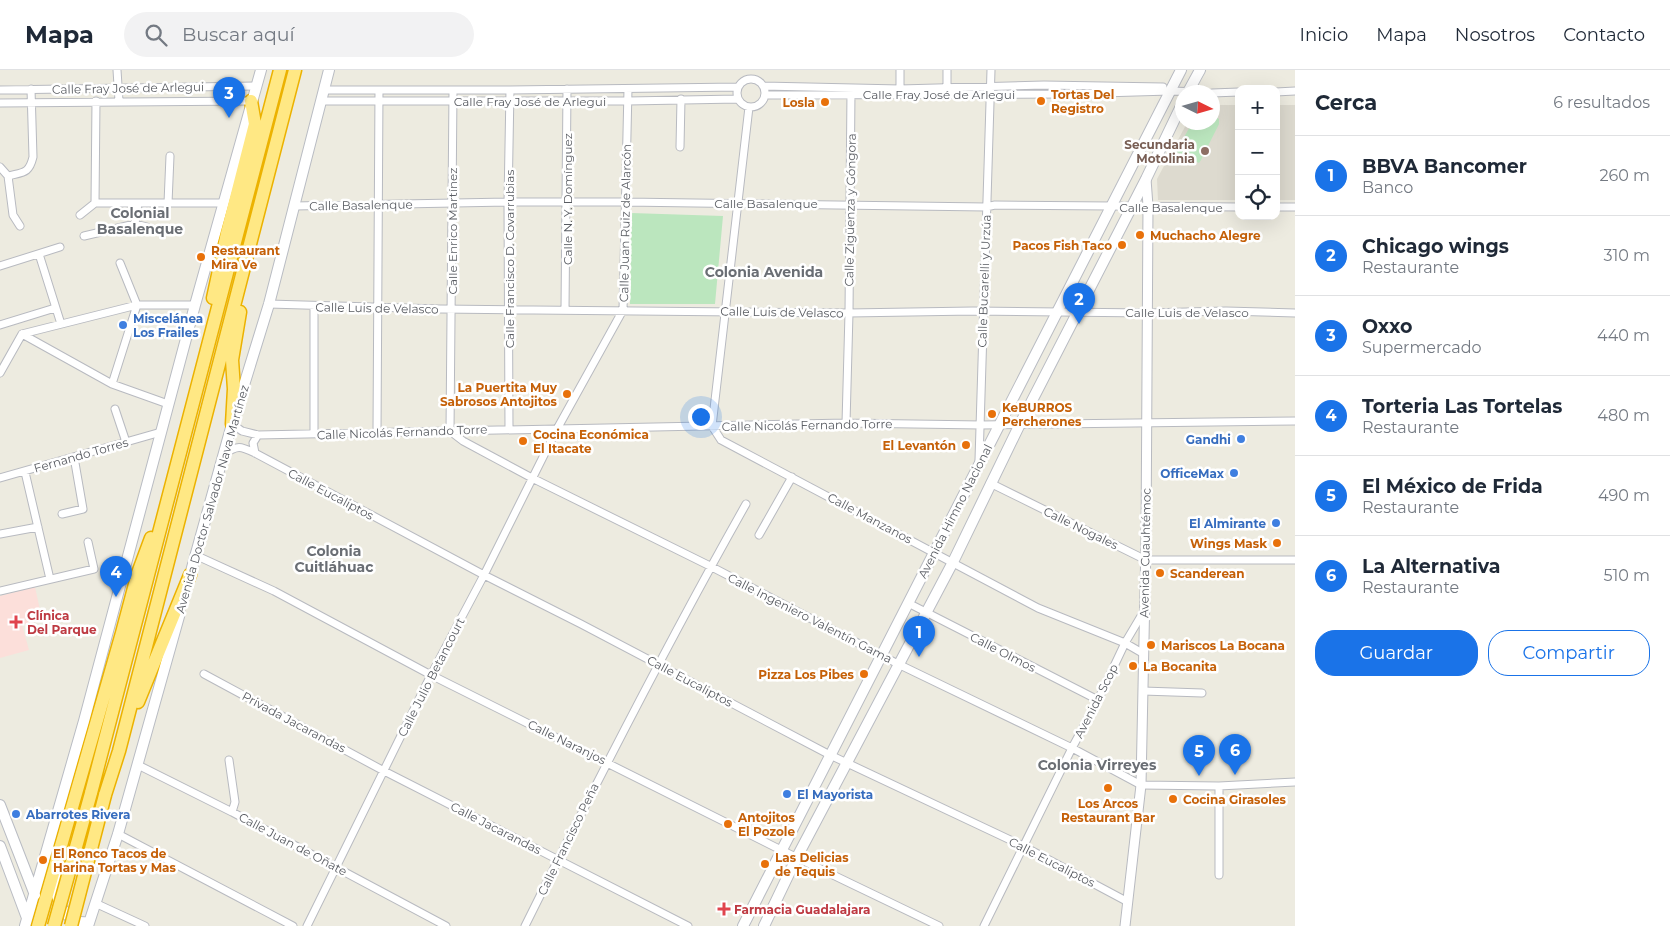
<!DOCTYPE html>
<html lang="es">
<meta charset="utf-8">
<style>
:root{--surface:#fff;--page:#f2f2f3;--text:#1f2937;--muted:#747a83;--line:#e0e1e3;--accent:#1a73e8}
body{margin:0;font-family:Montserrat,sans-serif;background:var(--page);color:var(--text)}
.controls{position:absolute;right:15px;top:15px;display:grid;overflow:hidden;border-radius:10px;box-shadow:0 5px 20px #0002}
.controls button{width:45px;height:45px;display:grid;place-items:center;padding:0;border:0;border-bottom:1px solid var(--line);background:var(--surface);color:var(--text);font:25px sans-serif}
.compass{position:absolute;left:1175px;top:15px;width:45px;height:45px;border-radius:50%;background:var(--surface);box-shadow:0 5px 20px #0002;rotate:95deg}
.you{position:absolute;left:700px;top:346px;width:18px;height:18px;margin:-12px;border:4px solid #fff;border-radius:50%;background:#1a73e8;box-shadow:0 0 0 8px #1a73e833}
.badge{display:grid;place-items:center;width:32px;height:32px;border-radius:50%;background:var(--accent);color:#fff;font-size:16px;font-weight:700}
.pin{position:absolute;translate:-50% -41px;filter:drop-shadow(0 1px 2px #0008)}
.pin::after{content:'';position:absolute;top:26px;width:18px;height:15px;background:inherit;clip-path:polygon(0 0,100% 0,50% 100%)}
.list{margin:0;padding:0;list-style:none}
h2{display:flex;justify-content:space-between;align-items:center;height:65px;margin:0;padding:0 20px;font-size:21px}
h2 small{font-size:16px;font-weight:400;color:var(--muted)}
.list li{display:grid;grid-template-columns:32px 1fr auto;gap:15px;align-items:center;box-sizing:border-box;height:80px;padding:0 20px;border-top:1px solid var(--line)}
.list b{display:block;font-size:19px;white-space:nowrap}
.list p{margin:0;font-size:16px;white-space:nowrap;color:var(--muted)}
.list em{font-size:16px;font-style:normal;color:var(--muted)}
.actions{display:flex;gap:10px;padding:15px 20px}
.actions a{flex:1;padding:11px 0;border:1px solid var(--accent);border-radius:20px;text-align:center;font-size:18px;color:var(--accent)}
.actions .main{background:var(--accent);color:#fff}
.icon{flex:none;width:28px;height:28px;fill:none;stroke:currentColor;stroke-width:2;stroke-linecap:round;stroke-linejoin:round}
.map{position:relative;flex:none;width:1295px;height:856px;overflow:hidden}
header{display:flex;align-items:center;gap:30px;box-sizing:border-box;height:70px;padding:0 25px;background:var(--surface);border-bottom:1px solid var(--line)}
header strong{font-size:24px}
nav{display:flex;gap:28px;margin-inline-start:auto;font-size:18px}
.search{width:350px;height:45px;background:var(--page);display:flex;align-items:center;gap:12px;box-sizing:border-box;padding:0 18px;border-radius:28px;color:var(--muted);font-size:19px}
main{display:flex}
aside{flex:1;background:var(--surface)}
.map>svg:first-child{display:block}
</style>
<header>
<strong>Mapa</strong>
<div class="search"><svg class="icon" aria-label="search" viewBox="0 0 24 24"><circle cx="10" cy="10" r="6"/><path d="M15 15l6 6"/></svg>Buscar aquí</div>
<nav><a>Inicio</a><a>Mapa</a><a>Nosotros</a><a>Contacto</a></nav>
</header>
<main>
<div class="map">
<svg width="1295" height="856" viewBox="0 0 1295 856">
<rect width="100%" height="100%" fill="#edebe0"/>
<path fill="#dddacf" d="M 1213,35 L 1239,35 L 1239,130 L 1158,130 L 1157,109 L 1187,53 L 1212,52 Z
M 1276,35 L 1295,35 L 1295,130 L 1276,130 Z"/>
<path fill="#fcdfda" d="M 35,517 L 42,549 L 22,555 L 29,580 L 0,588 L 0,526 Z"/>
<path fill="#bbe6be" d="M 1213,45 L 1219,49 L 1219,54 L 1201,90 L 1199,93 L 1177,82 L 1178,78 L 1192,53 L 1212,52 Z
M 631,143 L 723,146 L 715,234 L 630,234 Z"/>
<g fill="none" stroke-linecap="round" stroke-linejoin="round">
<g stroke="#b8bac0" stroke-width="9">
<path id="minor" d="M 117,0 L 119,31
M 900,0 L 900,19
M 947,0 L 947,21
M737 23a14 14 0 1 1 28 0a14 14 0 1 1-28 0Z
M 763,16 L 900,19 L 1044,15 L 1163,17
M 0,20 L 256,16
M 323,20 L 510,20 L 738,17
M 453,21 L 450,361 L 463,371 L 532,408 L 710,496 L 898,594 L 1072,678 L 1141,715 L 1219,716 L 1295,712
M 1276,22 L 1295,21
M 1212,23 L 1239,22
M 765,25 L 1067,24 L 1170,21 L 1203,22
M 321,31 L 628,31 L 738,29
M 0,33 L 251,31
M 749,37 L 712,356 L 721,370 L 1038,538 L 1125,573 L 1144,584
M 680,77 L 681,29
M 0,97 L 8,106 L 13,145 L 20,156
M 8,106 C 23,102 29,104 33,87 L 31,19
M 95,133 L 223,133
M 95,133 L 96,31
M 168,133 L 170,86
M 294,136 L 508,132 L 626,132 L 986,137 L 995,135 L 1239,137
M 1276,137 L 1295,137
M 80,145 L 95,133
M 135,154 L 138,133
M 84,166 L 135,154 L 147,157
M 39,184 L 61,254
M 0,196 L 60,177
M 269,234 L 440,239 L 849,243 L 973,241 L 1147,243 L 1226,241 L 1295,243
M 314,237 L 314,364
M 565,240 L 567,19
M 0,255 L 55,238
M 22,264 L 137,235 L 195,235
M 22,264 L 112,314 L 168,334
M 0,303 L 22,264
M 112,314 L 137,235 L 120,193
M 115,339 L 126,372
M 846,353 L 849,243 L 851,21
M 232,354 L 242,361 L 258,365 L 846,353 L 981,355 L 1295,351
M 509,358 L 508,132 L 510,20
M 377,362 L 379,20
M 255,383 L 253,373 L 258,365
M 224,384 C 238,375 240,376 255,383 L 484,505 L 581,554 L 830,685 L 1023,776 L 1128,832
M 979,390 L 991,0
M 25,402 L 50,509
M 0,408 L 161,362
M 990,413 L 1146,490 L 1295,490
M 62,444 L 83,439 L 74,387
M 0,464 L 38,457
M 759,465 L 792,407
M 195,485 L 274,521 L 431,605 L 781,780 L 939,856
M 0,521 L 94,499 L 88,472
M 908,533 L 1098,630
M 204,604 L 384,701 L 688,856
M 1143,621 L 1202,623
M 229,690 L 235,732 L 232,742
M 138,695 L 232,742 L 446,856
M 118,764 L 293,856
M 1219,805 L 1219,716
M 95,833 L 145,856
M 307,856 L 431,605 L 484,505 L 557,359 L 623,240 L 628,19
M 525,856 C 596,713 668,572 746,434
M 984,856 L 1072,678 L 1098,630 L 1125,573 L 1144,541"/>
</g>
<g stroke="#b8bac0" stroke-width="11">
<path id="tertiary" d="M 1125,856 L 1141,715 L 1146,472 L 1148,136 L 1146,109"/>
</g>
<g stroke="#b9bcc3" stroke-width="12">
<path id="secondary" d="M 1188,22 L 1200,0
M 188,512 L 232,354 L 269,234 L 329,0
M 0,735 L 35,825
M 0,776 L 27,848
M 56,804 C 53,825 63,856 89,852
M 25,856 L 84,651 L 195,235 L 261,0
M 88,856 L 118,764 L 180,543
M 743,856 L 1181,0
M 764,856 L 797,787 L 953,492 L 1020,354 L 1146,109 L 1182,34"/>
</g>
<g stroke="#ecb200" stroke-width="15">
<path id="motorway" d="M 213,228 L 227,163 L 255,54 L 251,31
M 232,354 L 234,319 L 232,290 L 240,242
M 138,632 L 190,505
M 91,723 L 280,0
M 105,725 L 119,681 L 295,0
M 38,856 L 122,563 L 138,503 L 151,468"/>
</g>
<use href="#minor" stroke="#fff" stroke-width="7"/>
<use href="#tertiary" stroke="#fff" stroke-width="9"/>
<use href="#secondary" stroke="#fff" stroke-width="10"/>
<use href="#motorway" stroke="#ffe884" stroke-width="12"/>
<g stroke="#ecb200" stroke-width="15" stroke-linecap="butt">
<path id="motorway-bridge" d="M 54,856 L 91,723
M 71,856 L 105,725"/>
</g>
<use href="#motorway-bridge" stroke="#ffe884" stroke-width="12"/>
</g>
<g fill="#e8710a" stroke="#fff" stroke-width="2">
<circle cx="1041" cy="31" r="5"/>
<circle cx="825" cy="32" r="5"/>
<circle cx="1140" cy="165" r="5"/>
<circle cx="1122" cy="175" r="5"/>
<circle cx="201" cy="187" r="5"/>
<circle cx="567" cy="324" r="5"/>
<circle cx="992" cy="344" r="5"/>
<circle cx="523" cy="371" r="5"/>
<circle cx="966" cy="375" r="5"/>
<circle cx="1277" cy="473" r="5"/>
<circle cx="1160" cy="503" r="5"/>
<circle cx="1151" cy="575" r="5"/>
<circle cx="1133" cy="596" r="5"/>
<circle cx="864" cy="604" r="5"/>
<circle cx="1108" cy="718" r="5"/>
<circle cx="1173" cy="729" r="5"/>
<circle cx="728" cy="754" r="5"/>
<circle cx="43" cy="790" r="5"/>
<circle cx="765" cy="794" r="5"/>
</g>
<circle fill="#8d6e63" stroke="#fff" stroke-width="2" cx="1205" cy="81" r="5"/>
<g fill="#3f7fe0" stroke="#fff" stroke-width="2">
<circle cx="123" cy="255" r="5"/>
<circle cx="1241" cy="369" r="5"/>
<circle cx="1234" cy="403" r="5"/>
<circle cx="1276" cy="453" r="5"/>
<circle cx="787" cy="724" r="5"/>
<circle cx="16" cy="744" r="5"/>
</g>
<g fill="#e0444e" stroke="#fff" stroke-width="2">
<path d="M13.5 544.5h5v5h5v5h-5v5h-5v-5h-5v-5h5z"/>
<path d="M721.5 831.5h5v5h5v5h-5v5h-5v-5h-5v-5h5z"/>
</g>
<g text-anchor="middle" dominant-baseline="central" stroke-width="5" stroke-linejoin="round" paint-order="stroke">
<g font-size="12" fill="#595c62" stroke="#fff">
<text transform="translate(128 18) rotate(-1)">Calle Fray José de Arlegui</text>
<text x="939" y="24">Calle Fray José de Arlegui</text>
<text x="530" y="31">Calle Fray José de Arlegui</text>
<text transform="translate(567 129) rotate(-90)">Calle N. Y. Domínguez</text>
<text x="766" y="133">Calle Basalenque</text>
<text transform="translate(361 135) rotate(-1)">Calle Basalenque</text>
<text x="1171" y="137">Calle Basalenque</text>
<text transform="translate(850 140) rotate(-89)">Calle Zigüenza y Góngora</text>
<text transform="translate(625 153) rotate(-89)">Calle Juan Ruiz de Alarcón</text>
<text transform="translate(452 161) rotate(-90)">Calle Enrico Martínez</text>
<text transform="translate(509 189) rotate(-90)">Calle Francisco D. Covarrubias</text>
<text transform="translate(984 211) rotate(-88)">Calle Bucarelli y Urzúa</text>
<text transform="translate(377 238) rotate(1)">Calle Luis de Velasco</text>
<text transform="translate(782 242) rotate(1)">Calle Luis de Velasco</text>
<text x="1187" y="242">Calle Luis de Velasco</text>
<text transform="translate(807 355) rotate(-1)">Calle Nicolás Fernando Torre</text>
<text transform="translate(402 362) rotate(-2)">Calle Nicolás Fernando Torre</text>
<text transform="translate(81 385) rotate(-16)">Fernando Torres</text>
<text transform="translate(331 424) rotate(28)">Calle Eucaliptos</text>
<text transform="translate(212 429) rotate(-74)">Avenida Doctor Salvador Nava Martínez</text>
<text transform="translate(955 441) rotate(-63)">Avenida Himno Nacional</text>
<text transform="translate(870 448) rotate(28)">Calle Manzanos</text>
<text transform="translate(1081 458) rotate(26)">Calle Nogales</text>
<text transform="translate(1145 483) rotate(-89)">Avenida Cuauhtémoc</text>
<text transform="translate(810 548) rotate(27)">Calle Ingeniero Valentín Gama</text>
<text transform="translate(1003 582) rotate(27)">Calle Olmos</text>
<text transform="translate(431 607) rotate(-63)">Calle Julio Betancourt</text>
<text transform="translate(690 611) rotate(28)">Calle Eucaliptos</text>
<text transform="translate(1096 631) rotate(-63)">Avenida Scop</text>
<text transform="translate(294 652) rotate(28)">Privada Jacarandas</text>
<text transform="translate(567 672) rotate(26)">Calle Naranjos</text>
<text transform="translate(496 758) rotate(27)">Calle Jacarandas</text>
<text transform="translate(568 769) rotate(-64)">Calle Francisco Peña</text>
<text transform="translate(293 774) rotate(28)">Calle Juan de Oñate</text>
<text transform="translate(1052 792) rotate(27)">Calle Eucaliptos</text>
</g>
<g font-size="12" font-weight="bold" fill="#c56008" stroke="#fff" text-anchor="start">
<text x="1051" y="24">Tortas Del<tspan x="1051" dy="14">Registro</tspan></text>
<text x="815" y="32" text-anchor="end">Losla</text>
<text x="1150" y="165">Muchacho Alegre</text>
<text x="1112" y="175" text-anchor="end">Pacos Fish Taco</text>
<text x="211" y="180">Restaurant<tspan x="211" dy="14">Mira Ve</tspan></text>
<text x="557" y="317" text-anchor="end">La Puertita Muy<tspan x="557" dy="14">Sabrosos Antojitos</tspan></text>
<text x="1002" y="337">KeBURROS<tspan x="1002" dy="14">Percherones</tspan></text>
<text x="533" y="364">Cocina Económica<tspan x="533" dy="14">El Itacate</tspan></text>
<text x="956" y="375" text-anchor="end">El Levantón</text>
<text x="1267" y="473" text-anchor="end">Wings Mask</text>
<text x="1170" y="503">Scanderean</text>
<text x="1161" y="575">Mariscos La Bocana</text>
<text x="1143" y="596">La Bocanita</text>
<text x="854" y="604" text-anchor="end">Pizza Los Pibes</text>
<text x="1183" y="729">Cocina Girasoles</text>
<text x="1108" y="733" text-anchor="middle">Los Arcos<tspan x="1108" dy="14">Restaurant Bar</tspan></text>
<text x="738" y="747">Antojitos<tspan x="738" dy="14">El Pozole</tspan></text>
<text x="53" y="783">El Ronco Tacos de<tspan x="53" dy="14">Harina Tortas y Mas</tspan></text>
<text x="775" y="787">Las Delicias<tspan x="775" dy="14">de Tequis</tspan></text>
</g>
<g font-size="12" font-weight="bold" fill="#785e54" stroke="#fff" text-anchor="end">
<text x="1195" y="74">Secundaria<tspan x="1195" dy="14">Motolinia</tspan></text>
</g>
<g font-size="12" font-weight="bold" fill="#366cbe" stroke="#fff" text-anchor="start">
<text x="133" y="248">Miscelánea<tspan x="133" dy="14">Los Frailes</tspan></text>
<text x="1231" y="369" text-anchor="end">Gandhi</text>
<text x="1224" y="403" text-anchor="end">OfficeMax</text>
<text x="1266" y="453" text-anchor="end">El Almirante</text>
<text x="797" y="724">El Mayorista</text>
<text x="26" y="744">Abarrotes Rivera</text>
</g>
<g font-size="12" font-weight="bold" fill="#be3a42" stroke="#fff" text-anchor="start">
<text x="27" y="545">Clínica<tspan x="27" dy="14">Del Parque</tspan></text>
<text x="734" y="839">Farmacia Guadalajara</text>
</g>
<g font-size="14" font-weight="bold" fill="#6a6e74" stroke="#fff">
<text x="140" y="143">Colonial<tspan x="140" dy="16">Basalenque</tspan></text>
<text x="764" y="202">Colonia Avenida</text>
<text x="334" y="481">Colonia<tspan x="334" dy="16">Cuitláhuac</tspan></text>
<text x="1097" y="695">Colonia Virreyes</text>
</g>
</g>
</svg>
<div class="controls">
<button>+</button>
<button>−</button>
<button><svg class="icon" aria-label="locate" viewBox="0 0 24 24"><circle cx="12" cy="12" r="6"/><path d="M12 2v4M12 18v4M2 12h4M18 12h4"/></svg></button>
</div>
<svg class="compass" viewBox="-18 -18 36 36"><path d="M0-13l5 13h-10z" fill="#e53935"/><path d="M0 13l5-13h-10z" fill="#747a83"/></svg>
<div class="you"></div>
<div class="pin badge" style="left:919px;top:587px">1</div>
<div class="pin badge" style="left:1079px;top:254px">2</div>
<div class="pin badge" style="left:229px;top:48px">3</div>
<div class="pin badge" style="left:116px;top:527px">4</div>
<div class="pin badge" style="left:1199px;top:706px">5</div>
<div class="pin badge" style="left:1235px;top:705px">6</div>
</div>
<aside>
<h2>Cerca<small>6 resultados</small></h2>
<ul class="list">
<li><span class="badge">1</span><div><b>BBVA Bancomer</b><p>Banco</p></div><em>260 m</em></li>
<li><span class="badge">2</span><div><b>Chicago wings</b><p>Restaurante</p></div><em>310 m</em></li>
<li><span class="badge">3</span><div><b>Oxxo</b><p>Supermercado</p></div><em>440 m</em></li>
<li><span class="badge">4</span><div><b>Torteria Las Tortelas</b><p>Restaurante</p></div><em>480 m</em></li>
<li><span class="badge">5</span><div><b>El México de Frida</b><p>Restaurante</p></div><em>490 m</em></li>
<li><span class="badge">6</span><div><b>La Alternativa</b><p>Restaurante</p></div><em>510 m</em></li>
</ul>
<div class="actions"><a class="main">Guardar</a><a>Compartir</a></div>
</aside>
</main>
